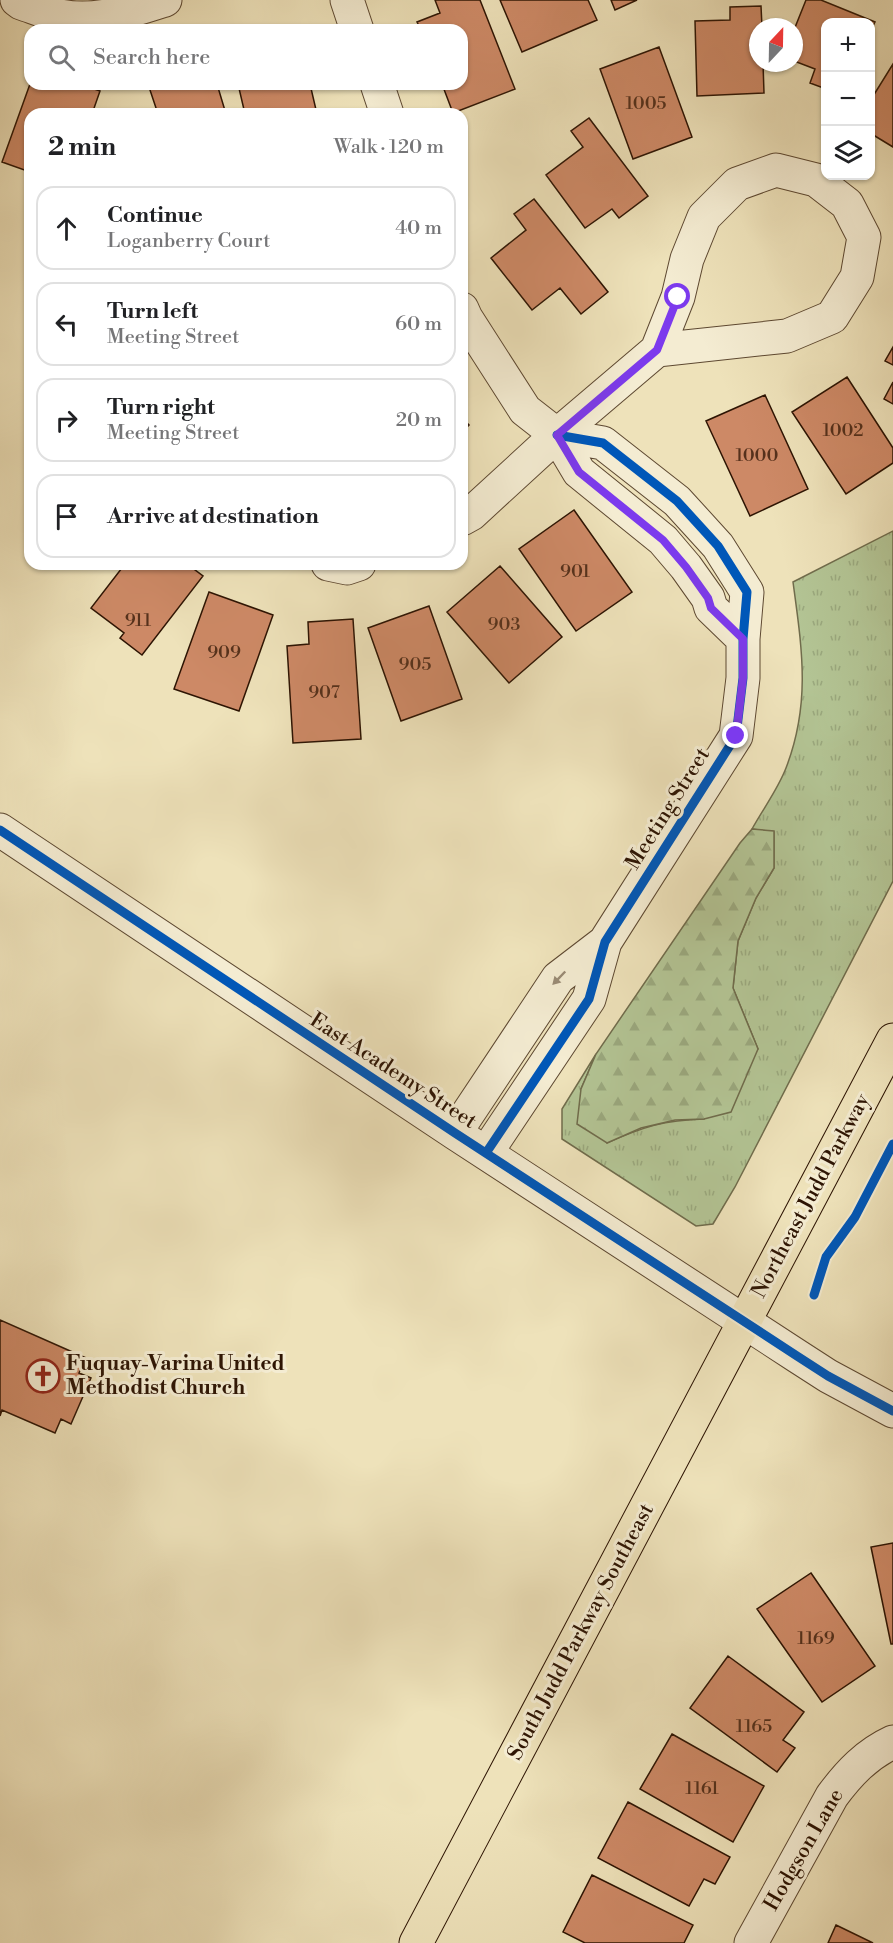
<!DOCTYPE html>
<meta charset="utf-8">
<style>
:root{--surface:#fff;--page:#f2f2f2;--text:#202124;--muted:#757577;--line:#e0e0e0}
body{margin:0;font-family:"Libre Bodoni",serif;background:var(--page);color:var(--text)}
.controls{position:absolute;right:18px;top:18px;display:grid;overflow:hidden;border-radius:12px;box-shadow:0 2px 4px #0004}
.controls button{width:54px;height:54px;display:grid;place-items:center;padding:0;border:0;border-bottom:2px solid var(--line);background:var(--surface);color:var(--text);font:30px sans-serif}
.compass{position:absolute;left:749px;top:18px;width:54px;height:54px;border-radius:50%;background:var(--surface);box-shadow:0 2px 4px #0004;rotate:22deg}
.stop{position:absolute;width:18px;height:18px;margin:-14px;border:4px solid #7c3aed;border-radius:50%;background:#fff}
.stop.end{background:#7c3aed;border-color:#fff;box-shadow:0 2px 6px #0008}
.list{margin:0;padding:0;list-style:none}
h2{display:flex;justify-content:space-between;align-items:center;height:78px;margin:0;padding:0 24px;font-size:26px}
h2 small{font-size:20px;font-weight:400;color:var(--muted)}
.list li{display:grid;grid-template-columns:39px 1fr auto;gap:18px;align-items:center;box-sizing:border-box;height:84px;margin:0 12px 12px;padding:0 12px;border:2px solid var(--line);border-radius:18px}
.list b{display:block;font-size:22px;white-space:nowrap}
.list p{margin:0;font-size:20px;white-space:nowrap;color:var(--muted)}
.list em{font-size:20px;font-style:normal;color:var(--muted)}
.icon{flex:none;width:33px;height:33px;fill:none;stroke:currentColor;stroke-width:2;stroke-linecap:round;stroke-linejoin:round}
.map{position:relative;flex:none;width:893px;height:1943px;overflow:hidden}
.search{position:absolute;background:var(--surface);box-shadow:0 2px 4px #0004;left:24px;top:24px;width:444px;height:66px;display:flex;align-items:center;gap:15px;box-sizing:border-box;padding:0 21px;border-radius:18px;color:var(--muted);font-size:22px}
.panel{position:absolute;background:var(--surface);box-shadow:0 2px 4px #0004;left:24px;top:108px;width:444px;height:462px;border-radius:18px}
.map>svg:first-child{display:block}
</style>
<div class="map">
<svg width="893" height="1943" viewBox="0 0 893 1943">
<defs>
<pattern id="grass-tufts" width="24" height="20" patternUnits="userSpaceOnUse" patternTransform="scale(1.5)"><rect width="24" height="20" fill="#b3c494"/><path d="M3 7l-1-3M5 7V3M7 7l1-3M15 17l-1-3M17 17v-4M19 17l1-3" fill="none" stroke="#9aa87e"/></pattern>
<pattern id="forest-firs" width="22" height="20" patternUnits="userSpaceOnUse" patternTransform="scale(1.5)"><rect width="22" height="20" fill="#b3c494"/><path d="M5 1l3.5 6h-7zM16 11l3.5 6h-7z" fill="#9aa87e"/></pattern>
</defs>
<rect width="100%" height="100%" fill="#eee2ba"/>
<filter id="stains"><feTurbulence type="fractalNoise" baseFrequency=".00333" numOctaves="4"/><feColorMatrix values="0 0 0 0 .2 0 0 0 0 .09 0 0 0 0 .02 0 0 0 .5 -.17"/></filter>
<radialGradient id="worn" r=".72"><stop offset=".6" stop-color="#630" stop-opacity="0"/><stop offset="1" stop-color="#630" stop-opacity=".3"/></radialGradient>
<path fill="url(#grass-tufts)" stroke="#706c4c" stroke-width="1.5" d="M 893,531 L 893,881 L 735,1187 L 713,1224 L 696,1226 L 562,1139 L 562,1109 L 596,1054 L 581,1089 L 607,1143 C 643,1127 664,1120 704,1119 L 758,1049 L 733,988 L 738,941 L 756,898 L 774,868 L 774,832 L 752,829 C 763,809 778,789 786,768 C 811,703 802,649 793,582 Z"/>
<path fill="url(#forest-firs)" stroke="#706c4c" stroke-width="1.5" d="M 752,829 L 774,831 L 774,868 L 756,898 L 738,941 L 733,988 L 758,1049 L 731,1112 L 704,1119 L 675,1120 L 641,1128 L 607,1143 L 577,1124 L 581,1089 L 596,1054 L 740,843 Z"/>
<path fill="#cd8966" stroke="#2d1403" stroke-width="1.5" d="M 435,0 L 480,0 L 515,89 L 453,113 L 442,84 L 462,84 L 462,30 L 421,30 L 417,22 L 440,13 Z
M 500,0 L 588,0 L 597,20 L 522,52 Z
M 611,0 L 637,0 L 615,10 Z
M 806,0 L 821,0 L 875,22 L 870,32 L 870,22 L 826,22 L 826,89 L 810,83 L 815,69 L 794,61 L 794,30 Z
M 761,6 L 762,27 L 758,27 L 758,63 L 763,63 L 764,93 L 697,96 L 695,21 L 730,20 L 730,7 Z
M 659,47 L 692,137 L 633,159 L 600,69 Z
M 893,64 L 893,147 L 870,133 L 870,101 Z
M 30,84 L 80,84 L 100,91 L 92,114 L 30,114 L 30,172 L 2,162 Z
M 148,84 L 217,84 L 226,114 L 158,114 Z
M 238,84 L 310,84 L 317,114 L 245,114 Z
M 589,118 L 648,196 L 619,218 L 612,209 L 585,228 L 546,175 L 583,147 L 571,131 Z
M 534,199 L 608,292 L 581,314 L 560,288 L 532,310 L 491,258 L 526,230 L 514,214 Z
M 893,347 L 893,365 L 885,361 Z
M 847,377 L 893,448 L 893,463 L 846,494 L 792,412 Z
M 893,382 L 893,404 L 884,399 Z
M 765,395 L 808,489 L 750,516 L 706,421 Z
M 462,418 L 469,425 L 462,432 Z
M 574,510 L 632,592 L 576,631 L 519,549 Z
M 125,564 L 187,564 L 203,576 L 142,655 L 120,638 L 124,633 L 91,608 Z
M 500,566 L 562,637 L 509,683 L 447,612 Z
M 209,592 L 273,615 L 239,711 L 174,689 Z
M 429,606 L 462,699 L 401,721 L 368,628 Z
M 353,619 L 361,739 L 293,743 L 287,646 L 309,644 L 308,622 Z
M 0,1320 L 86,1358 L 79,1373 L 91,1378 L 71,1424 L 61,1419 L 55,1433 L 2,1410 L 0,1416 Z
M 893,1543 L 893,1644 L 891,1644 L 871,1547 Z
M 811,1573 L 875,1666 L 822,1702 L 757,1609 Z
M 728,1656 L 804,1712 L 783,1740 L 795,1748 L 777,1772 L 690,1708 Z
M 672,1734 L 764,1786 L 733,1842 L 640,1789 Z
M 628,1802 L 730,1857 L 715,1884 L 704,1879 L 689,1906 L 598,1858 Z
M 592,1875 L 693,1925 L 684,1943 L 585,1943 L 563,1932 Z
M 836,1925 L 873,1943 L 828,1943 Z"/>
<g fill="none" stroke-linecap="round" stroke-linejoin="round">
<g stroke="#5d4831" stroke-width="35">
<path id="minor" d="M 17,0 L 21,3 C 33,7 47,13 60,16 C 96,23 131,11 165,0
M 347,0 L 357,30
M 377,84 L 387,114
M 462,309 L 466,318 L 525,410 L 557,435 L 579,472 L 663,540 L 686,567 L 708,598 L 711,608 L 743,639
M 462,519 L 471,514 L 557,435 L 657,350 L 787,336 L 832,317 L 857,277 L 864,237 L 847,204 L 816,180 L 776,170 L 737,184 L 704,217 L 687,259 L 678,297 L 657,350
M 328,564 L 347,568 L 359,564
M 0,830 L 455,1133 L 797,1356 L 828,1376 L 893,1411
M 455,1133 L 558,978 L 605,942
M 486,1153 L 589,999 L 605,942 L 736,736 L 743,678 L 743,639 L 747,592 L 718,546 L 677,501 L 603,443 L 557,435
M 751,1943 L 832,1796 C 849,1773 867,1754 893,1742"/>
</g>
<g stroke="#2d1403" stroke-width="35">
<path id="highway" d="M 416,1943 L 893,1040"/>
</g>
<use href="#minor" stroke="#f4ecd2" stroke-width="33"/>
<use href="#highway" stroke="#eee2ba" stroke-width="33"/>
<g stroke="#f4ecd2" stroke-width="13">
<path id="cycleway" d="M 0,830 L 455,1133 L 797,1356 L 828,1376 L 893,1411
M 486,1153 L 589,999 L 605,942 L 736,736 L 743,678 L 743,639 L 747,592 L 718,546 L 677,501 L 603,443 L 557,435
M 814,1295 L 826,1257 L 855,1217 L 893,1144"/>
</g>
<use href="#cycleway" stroke="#0057b8" stroke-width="9"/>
</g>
<defs><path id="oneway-solid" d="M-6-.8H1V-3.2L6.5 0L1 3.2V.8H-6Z" transform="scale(1.5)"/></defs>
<use fill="#9a8b75" href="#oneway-solid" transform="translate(559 978) rotate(134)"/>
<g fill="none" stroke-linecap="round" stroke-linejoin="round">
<path stroke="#7c3aed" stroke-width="8" d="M 678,297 L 657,350 L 557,435 L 579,472 L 663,540 L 686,567 L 708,598 L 711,608 L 743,639 L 743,678 L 736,736"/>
</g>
<defs>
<g id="church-ring" transform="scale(1.725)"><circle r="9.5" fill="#f4ecd2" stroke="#8f2418" stroke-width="1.5"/><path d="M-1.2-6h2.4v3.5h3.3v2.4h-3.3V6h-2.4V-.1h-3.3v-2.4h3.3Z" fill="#8f2418"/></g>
</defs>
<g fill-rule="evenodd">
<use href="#church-ring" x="43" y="1376"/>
</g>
<g text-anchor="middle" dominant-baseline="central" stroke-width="6" stroke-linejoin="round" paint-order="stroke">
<g font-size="18" fill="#55311c">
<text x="646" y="103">1005</text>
<text x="843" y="430">1002</text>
<text x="757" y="455">1000</text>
<text x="575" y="571">901</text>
<text x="138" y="620">911</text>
<text x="504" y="624">903</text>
<text x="224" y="652">909</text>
<text x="415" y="664">905</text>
<text x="324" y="692">907</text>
<text x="816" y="1638">1169</text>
<text x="754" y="1726">1165</text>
<text x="702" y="1788">1161</text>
</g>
<g font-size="21" fill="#2d1403" stroke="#f4ecd2">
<text transform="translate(668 809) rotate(-58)">Meeting Street</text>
<text transform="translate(393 1071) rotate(33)">East Academy Street</text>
<text transform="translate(811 1196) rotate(-62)">Northeast Judd Parkway</text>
<text transform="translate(581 1632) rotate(-62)">South Judd Parkway Southeast</text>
<text transform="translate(804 1850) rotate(-60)">Hodgson Lane</text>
</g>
<g font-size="21" font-weight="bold" fill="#2d1403" stroke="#f4ecd2" text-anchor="start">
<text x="66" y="1364">Fuquay-Varina United<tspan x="66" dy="24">Methodist Church</tspan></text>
</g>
</g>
<rect width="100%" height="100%" filter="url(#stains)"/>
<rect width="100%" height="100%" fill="url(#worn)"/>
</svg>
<div class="controls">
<button>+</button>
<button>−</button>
<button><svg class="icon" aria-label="layers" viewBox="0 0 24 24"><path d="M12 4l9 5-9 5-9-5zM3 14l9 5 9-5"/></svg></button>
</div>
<svg class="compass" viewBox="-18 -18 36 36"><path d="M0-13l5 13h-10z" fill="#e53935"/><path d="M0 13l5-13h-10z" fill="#757577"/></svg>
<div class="stop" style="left:678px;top:297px"></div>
<div class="stop end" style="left:736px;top:736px"></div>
<div class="search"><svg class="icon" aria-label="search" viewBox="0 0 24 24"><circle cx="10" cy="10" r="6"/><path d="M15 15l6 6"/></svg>Search here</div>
<section class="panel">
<h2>2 min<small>Walk · 120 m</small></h2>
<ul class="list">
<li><svg class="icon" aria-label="ahead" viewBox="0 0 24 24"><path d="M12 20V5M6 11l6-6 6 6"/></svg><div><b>Continue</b><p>Loganberry Court</p></div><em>40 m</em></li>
<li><svg class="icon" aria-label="left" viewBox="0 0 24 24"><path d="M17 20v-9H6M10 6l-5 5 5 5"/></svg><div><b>Turn left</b><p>Meeting Street</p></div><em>60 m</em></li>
<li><svg class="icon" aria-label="right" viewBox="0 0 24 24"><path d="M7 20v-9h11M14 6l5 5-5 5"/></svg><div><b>Turn right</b><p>Meeting Street</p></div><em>20 m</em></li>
<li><svg class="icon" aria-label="arrive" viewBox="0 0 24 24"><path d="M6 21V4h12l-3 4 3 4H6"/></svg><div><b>Arrive at destination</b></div></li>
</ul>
</section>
</div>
